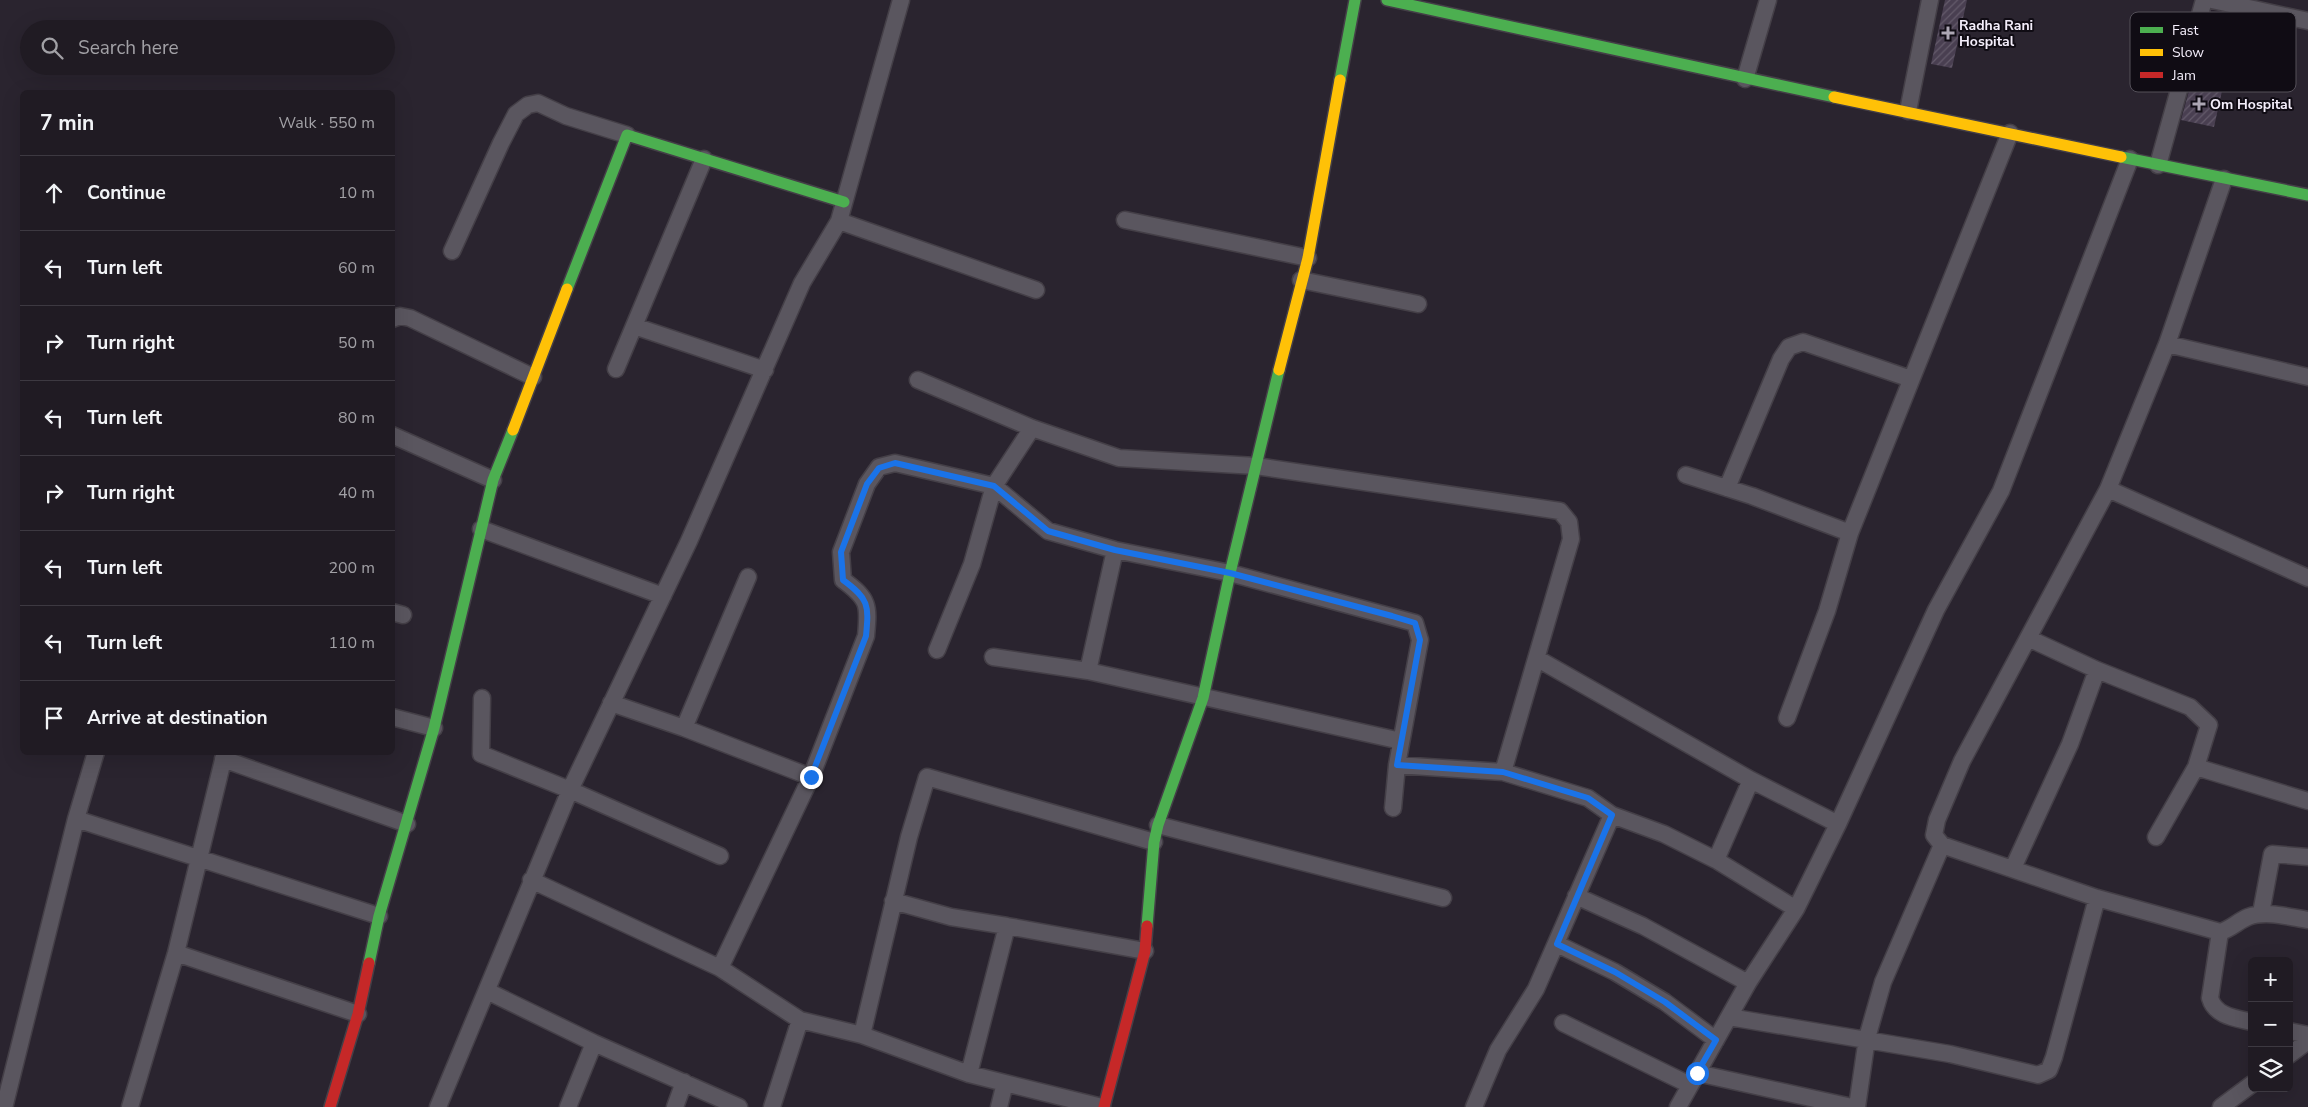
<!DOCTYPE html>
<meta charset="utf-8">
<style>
:root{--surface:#201b23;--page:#28242b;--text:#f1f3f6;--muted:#a2a1a6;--line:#3d3941}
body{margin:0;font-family:"Nunito Sans",sans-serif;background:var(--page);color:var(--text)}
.controls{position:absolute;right:15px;bottom:15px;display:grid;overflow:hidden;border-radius:8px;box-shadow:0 5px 20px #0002}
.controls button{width:45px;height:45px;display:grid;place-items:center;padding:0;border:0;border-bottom:1px solid var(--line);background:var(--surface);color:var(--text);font:25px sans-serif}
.stop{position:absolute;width:15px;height:15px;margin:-11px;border:4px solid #1a73e8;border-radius:50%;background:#fff}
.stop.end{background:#1a73e8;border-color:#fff;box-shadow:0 1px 5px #0008}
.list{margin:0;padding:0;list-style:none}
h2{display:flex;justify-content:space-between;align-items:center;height:65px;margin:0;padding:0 20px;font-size:21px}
h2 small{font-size:16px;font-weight:400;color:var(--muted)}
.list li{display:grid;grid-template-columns:32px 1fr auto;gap:15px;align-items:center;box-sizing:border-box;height:75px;padding:0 20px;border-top:1px solid var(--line)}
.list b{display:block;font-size:19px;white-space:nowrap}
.list em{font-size:16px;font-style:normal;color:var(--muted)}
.icon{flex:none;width:28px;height:28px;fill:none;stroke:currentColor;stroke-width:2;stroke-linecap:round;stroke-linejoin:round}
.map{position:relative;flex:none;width:2308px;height:1107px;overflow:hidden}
.search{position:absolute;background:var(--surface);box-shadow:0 5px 20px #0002;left:20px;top:20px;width:375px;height:55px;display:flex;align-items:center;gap:12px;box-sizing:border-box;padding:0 18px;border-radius:28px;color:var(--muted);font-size:19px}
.panel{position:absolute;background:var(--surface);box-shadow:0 5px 20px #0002;left:20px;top:90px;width:375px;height:665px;border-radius:8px}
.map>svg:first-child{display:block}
</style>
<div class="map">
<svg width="2308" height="1107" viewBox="0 0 2308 1107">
<defs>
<pattern id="building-hatch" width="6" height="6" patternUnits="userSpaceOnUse" patternTransform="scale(1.25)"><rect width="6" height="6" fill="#493f51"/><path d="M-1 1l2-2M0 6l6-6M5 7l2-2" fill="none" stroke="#645b6b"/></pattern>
</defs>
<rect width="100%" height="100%" fill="#2a242f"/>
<path fill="url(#building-hatch)" d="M 1945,0 L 1967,0 L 1952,68 L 1931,64 Z
M 2202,44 L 2231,50 L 2214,127 L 2181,120 Z"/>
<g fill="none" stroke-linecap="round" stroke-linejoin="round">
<g stroke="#443f47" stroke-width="19">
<path id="street" d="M 901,0 L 839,221 L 1036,290
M 2212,0 L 2308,21
M 1745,79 L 1768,0
M 1908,111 L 1930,0
M 2158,165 L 2204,0
M 1125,220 L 1308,258
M 452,251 L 501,143 L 516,114 L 528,105 L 538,103 L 566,116 L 627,135
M 1301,280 L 1418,304
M 392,319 L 400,316 L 410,318 L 533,377
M 634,326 L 765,370
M 2167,344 L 2308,377
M 616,369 L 704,159
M 918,380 L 1032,428 L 1119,458 L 1256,466 L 1560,511 L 1569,522 L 1571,539 L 1503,772
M 392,435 L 493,480
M 1686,475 L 1752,496 L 1850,533
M 1727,488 L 1781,359 L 1789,347 L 1803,342 L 1911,379
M 2108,489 L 2167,344 L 2224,179
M 481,529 L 663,596
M 2308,578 L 2108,489 L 1962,761 L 1937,820 L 1934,835 L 1942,845 L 2097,898 L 2220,932 C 2231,929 2238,921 2248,917 C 2266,910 2289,917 2308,920
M 392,612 L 403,615
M 2028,638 L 2097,670 L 2190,707 L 2209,725 L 2196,767 L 2156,837
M 937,650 L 972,564 L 994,486 L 1048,531 L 1115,550 L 1230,573 L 1415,623 L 1420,640 L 1397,765 L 1393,808
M 993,657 L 1088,671 L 1401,741
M 1538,659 L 1751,780 L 1838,824 L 1796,909 L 1748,983 L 1678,1107
M 1088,671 L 1115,550
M 482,698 L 481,754 L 570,790 L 720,856
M 611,703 L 684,728 L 811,777
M 392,717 L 434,728
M 1787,718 L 1827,611 L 1850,533 L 2010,133
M 684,728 L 748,577
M 223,759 L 407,824
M 1397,765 L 1503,772 L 1588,798 L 1612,815 L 1536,989 L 1498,1050 L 1474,1107
M 2196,767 L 2308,801
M 1612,815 L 1664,834 L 1716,860 L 1796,909
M 76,819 L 379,916
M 1838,824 L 1936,610 L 2001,491 L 2130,159
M 1158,825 L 1443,898
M 1716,860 L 1751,780
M 2013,868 L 2070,744 L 2097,670
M 531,880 L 720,968
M 1576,896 L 1643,926 L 1748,983
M 893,901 L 951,917 L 1007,926 L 969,1074
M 2261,913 L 2272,854 L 2308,857
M 1007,926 L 1145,951
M 2220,932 L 2210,998 C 2215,1016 2235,1018 2252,1022
M 1557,944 L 1615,972 L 1665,1002 L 1716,1040
M 176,953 L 358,1014
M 487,991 L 594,1043 L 739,1107
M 1729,1017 L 1950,1054 L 2038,1075 L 2049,1070 L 2054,1057 L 2097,898
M 800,1020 L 720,968 L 811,777 L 866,636 C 869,605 869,599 843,580 L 841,552 L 867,484 L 879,467 L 895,463 L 994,486 L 1032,428
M 1563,1023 L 1690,1085
M 2289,1031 L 2308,1035
M 862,1035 L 909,837 L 927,777 L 1154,842
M 2289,1055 L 2308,1041
M 1697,1073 L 1852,1107
M 5,1104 L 76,819 L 96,752
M 130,1107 L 176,953 L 225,752
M 438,1107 L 570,790 L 689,541 L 802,283 L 839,221
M 568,1107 L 594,1043
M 675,1107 L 684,1082
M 772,1107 L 800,1020 L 862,1035 L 969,1074 L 1005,1083
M 999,1107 L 1005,1083 L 1102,1107
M 1857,1107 L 1867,1038 L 1883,982 L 1942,845
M 2221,1107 L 2252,1084"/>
</g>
<g stroke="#443f47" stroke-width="14">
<path id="fast" d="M 1387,0 L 1834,97
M 1340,80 L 1355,0
M 2121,157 L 2308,195
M 567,289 L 627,135 L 844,202
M 1147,926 L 1154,842 L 1158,825 L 1203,698 L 1230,573 L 1279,370
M 369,963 L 379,916 L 434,728 L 493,480 L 513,430"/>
</g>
<g stroke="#443f47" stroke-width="14">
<path id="slow" d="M 1834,97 L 2121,157
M 1279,370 L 1308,258 L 1340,80
M 513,430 L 567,289"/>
</g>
<g stroke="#443f47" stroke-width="14">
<path id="jam" d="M 330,1107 L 358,1014 L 369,963
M 1104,1107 L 1145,951 L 1147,926"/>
</g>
<use href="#street" stroke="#5a565f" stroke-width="16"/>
<use href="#fast" stroke="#4caf50" stroke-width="11"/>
<use href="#slow" stroke="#ffc107" stroke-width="11"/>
<use href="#jam" stroke="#c62828" stroke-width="11"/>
</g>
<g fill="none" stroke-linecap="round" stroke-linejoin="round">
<path stroke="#1a73e8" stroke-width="6" d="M 811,777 L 866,636 C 869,605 869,599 843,580 L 841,552 L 867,484 L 879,468 L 895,463 L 994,486 L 1048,531 L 1115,550 L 1230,573 L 1392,616 L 1415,623 L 1420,640 L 1397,765 L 1503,772 L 1588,798 L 1612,815 L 1557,944 L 1615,972 L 1665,1002 L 1716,1040 L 1697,1073"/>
</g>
<g fill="#ada7b4" stroke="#100c14" stroke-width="2">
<path d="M1945.5 25.5h5v5h5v5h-5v5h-5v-5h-5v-5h5z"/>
<path d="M2196.5 96.5h5v5h5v5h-5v5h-5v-5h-5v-5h5z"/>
</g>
<g text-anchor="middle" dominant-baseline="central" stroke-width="4" stroke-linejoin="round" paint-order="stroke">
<g font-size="14" font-weight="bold" fill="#f4eefb" stroke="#100c14" text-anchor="start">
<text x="1959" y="25">Radha Rani<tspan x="1959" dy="16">Hospital</tspan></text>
<text x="2210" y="104">Om Hospital</text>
</g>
</g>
<rect x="2130" y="12" width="166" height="80" rx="8" fill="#100c14" stroke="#545059" stroke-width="1"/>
<rect x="2140" y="27" width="23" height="6" fill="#4caf50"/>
<rect x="2140" y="49" width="23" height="7" fill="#ffc107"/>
<rect x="2140" y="72" width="23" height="6" fill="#c62828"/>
<g font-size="14" fill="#f4eefb">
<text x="2172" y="35">Fast</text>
<text x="2172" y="57">Slow</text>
<text x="2172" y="80">Jam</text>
</g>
</svg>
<div class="controls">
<button>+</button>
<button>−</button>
<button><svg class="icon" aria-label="layers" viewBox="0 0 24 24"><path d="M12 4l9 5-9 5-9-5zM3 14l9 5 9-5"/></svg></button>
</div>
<div class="stop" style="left:1697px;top:1073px"></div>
<div class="stop end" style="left:811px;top:777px"></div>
<div class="search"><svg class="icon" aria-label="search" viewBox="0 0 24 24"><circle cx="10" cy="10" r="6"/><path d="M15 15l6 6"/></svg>Search here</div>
<section class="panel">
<h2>7 min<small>Walk · 550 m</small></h2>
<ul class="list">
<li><svg class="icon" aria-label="ahead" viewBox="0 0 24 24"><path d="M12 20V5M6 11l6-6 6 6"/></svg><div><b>Continue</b></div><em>10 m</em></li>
<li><svg class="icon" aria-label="left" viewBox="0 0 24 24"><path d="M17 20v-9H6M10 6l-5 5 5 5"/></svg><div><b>Turn left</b></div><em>60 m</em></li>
<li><svg class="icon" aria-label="right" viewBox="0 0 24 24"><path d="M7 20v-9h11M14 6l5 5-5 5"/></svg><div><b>Turn right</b></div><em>50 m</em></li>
<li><svg class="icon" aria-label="left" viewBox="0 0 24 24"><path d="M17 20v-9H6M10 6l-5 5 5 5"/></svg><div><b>Turn left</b></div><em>80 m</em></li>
<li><svg class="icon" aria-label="right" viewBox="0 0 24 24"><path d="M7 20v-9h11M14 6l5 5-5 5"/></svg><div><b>Turn right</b></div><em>40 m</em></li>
<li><svg class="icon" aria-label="left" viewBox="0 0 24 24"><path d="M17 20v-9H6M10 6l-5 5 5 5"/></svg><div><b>Turn left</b></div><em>200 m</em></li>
<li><svg class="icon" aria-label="left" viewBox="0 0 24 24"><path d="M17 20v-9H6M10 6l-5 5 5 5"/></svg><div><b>Turn left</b></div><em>110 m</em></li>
<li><svg class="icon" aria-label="arrive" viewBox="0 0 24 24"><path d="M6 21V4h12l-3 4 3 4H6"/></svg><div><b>Arrive at destination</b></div></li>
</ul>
</section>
</div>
